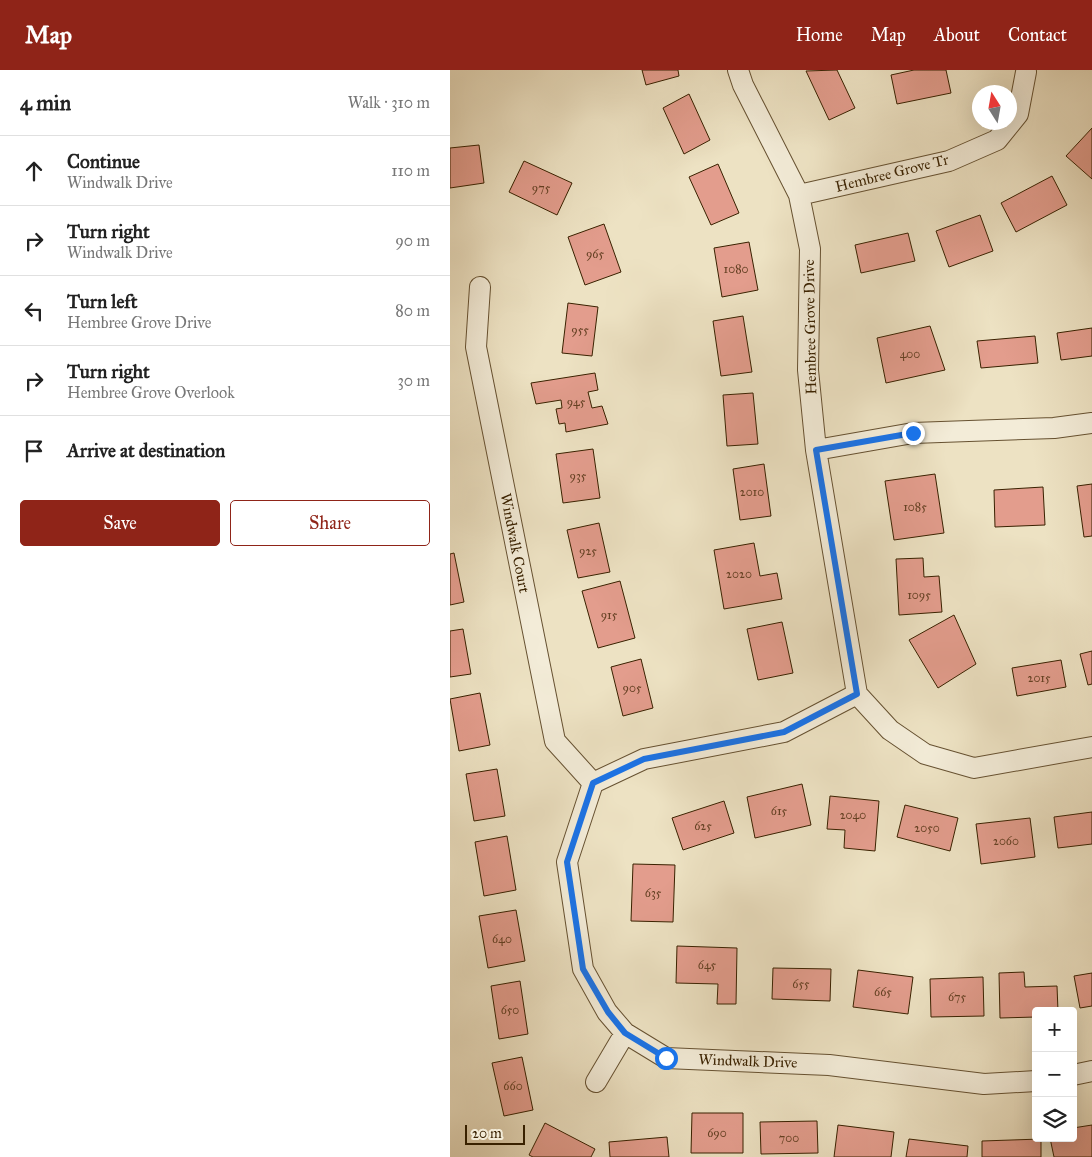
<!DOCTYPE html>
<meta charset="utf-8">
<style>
:root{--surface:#fff;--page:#f6f6f6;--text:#222;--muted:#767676;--line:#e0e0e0;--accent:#8f2418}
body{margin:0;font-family:"IM FELL Great Primer",serif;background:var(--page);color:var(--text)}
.controls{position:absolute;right:15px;bottom:15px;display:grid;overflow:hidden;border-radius:5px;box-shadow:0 5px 20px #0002}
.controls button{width:45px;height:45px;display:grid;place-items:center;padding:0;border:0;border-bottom:1px solid var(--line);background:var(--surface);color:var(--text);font:25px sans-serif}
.compass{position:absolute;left:522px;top:15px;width:45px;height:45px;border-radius:50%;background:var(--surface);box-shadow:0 5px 20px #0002;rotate:349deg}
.scale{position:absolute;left:15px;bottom:12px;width:60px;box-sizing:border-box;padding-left:5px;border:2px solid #392100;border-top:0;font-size:14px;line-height:18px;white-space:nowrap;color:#392100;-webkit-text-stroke:4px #f3ecd8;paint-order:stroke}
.stop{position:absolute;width:15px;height:15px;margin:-11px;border:4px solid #1a73e8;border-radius:50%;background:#fff}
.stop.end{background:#1a73e8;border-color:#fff;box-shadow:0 1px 5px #0008}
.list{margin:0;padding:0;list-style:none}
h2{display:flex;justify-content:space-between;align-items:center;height:65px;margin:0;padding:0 20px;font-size:21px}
h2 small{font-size:16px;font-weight:400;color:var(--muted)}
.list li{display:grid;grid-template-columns:32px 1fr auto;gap:15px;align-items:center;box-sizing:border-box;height:70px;padding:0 20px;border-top:1px solid var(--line)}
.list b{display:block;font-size:19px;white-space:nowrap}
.list p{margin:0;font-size:16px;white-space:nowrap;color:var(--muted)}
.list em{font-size:16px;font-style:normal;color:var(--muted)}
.actions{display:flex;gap:10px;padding:15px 20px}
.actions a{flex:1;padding:11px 0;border:1px solid var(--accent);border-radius:5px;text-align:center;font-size:18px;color:var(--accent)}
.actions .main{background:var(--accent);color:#fff}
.icon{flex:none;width:28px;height:28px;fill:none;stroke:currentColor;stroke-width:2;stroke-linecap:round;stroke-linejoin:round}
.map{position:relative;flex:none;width:642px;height:1087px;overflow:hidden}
header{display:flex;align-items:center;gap:30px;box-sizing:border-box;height:70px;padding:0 25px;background:var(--accent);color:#fff}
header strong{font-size:24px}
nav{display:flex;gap:28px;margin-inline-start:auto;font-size:18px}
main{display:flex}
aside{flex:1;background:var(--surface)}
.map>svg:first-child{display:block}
</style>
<header>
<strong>Map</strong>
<nav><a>Home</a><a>Map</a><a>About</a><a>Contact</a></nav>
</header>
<main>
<aside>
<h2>4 min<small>Walk · 310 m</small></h2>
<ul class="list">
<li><svg class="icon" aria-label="ahead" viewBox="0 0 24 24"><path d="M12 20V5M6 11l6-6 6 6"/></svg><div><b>Continue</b><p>Windwalk Drive</p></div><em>110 m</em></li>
<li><svg class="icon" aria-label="right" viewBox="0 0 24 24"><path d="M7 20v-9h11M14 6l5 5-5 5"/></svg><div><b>Turn right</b><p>Windwalk Drive</p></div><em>90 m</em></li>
<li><svg class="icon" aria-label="left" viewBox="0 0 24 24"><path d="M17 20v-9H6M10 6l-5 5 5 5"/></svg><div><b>Turn left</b><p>Hembree Grove Drive</p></div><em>80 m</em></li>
<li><svg class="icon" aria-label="right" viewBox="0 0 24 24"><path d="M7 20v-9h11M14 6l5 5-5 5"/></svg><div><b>Turn right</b><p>Hembree Grove Overlook</p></div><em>30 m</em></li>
<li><svg class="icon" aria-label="arrive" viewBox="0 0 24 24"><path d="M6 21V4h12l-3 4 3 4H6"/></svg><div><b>Arrive at destination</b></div></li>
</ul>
<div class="actions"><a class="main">Save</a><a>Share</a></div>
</aside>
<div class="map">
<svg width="642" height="1087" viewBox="0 0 642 1087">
<rect width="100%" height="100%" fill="#ede2c3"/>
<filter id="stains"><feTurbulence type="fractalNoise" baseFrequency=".004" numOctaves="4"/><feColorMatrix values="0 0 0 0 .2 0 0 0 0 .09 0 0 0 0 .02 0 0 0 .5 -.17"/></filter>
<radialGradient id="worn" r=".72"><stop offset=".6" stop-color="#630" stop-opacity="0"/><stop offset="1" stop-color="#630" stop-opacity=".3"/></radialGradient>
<path fill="#e39d8d" stroke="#392100" d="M 192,0 L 228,0 L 229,6 L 196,15 Z
M 387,0 L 405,38 L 379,50 L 356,1 Z
M 464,0 L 496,0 L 501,23 L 447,34 L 441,5 Z
M 239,24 L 260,70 L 234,84 L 213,38 Z
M 642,58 L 642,109 L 616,86 Z
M 29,75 L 34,113 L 0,118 L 0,78 Z
M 74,91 L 122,113 L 107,145 L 59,122 Z
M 268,94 L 289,143 L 261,155 L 239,107 Z
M 602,106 L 617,135 L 566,162 L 551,133 Z
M 530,145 L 543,181 L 499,197 L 486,161 Z
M 154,154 L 171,202 L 135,215 L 118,167 Z
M 458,163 L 465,191 L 411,203 L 405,175 Z
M 299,172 L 308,220 L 272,227 L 264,178 Z
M 118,233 L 148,237 L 142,286 L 112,283 Z
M 293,246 L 302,302 L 271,306 L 263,251 Z
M 480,256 L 495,300 L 436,313 L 427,268 Z
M 642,258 L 642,286 L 611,290 L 607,263 Z
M 585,266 L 588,293 L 531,298 L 527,271 Z
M 145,303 L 148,320 L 138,322 L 142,338 L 152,336 L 158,354 L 116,362 L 115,353 L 109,354 L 106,339 L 112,338 L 111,330 L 86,334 L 81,313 Z
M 303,323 L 308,374 L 277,376 L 273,325 Z
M 143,379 L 150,428 L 113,433 L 106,384 Z
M 314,394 L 321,446 L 290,450 L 283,399 Z
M 485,404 L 494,463 L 444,470 L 435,411 Z
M 642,414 L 642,466 L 634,467 L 627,416 Z
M 593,417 L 595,455 L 545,457 L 544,420 Z
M 149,453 L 160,502 L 128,508 L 117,460 Z
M 304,473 L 310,506 L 327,503 L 332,529 L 274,539 L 264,480 Z
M 4,483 L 14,532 L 0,535 L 0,484 Z
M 473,488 L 474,507 L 489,506 L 492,542 L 449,545 L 446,489 Z
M 170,511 L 185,568 L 148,578 L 132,521 Z
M 504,545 L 526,594 L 488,618 L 459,570 Z
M 332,552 L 343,603 L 308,610 L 297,559 Z
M 13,559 L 21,604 L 0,607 L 0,561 Z
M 642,581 L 642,614 L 638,615 L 630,584 Z
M 191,589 L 203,638 L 173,646 L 161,597 Z
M 611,590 L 616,617 L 567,626 L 562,598 Z
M 30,623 L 40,675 L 9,681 L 0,629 Z
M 47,699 L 55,746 L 24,751 L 16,704 Z
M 352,714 L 361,755 L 305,768 L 297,727 Z
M 380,726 L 429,731 L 425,781 L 394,778 L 395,760 L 377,759 Z
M 274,731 L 284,763 L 233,780 L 222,748 Z
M 455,735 L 508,748 L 500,781 L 447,767 Z
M 642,742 L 642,774 L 608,778 L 604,747 Z
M 580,748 L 585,787 L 531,794 L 526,754 Z
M 57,766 L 66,820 L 34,826 L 25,772 Z
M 183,794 L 225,795 L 223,852 L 181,851 Z
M 66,840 L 75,891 L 38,898 L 29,846 Z
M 227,876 L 287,878 L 286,934 L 267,934 L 268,914 L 226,913 Z
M 323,898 L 381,899 L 380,931 L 322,929 Z
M 408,900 L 463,907 L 458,944 L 403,937 Z
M 574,902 L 575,917 L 607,916 L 608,941 L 586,941 L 586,947 L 550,948 L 549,903 Z
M 642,903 L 642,936 L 630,938 L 624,906 Z
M 533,907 L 534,946 L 481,947 L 480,909 Z
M 70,911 L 78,964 L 49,969 L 41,916 Z
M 72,987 L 83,1040 L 54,1046 L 42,993 Z
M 242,1043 L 293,1043 L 293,1083 L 241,1083 Z
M 367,1051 L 368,1083 L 311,1084 L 310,1052 Z
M 95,1053 L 145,1079 L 141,1087 L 83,1087 L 79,1085 Z
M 388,1055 L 444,1062 L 441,1087 L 384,1087 Z
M 642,1055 L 642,1087 L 604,1087 L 600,1068 L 623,1068 L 623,1058 Z
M 217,1067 L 219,1087 L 160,1087 L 159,1072 Z
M 459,1069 L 518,1076 L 517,1087 L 456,1087 Z
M 591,1069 L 591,1087 L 532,1087 L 532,1071 Z"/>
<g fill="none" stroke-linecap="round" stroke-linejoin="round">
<g stroke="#665131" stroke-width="22">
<path id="minor" d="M 288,0 L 293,15 L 349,125 L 360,179 L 358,300 L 366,380 L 407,624 L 440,660 L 475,684 L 524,698 L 642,677
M 349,125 L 499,91 L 547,70 L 568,44 L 576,2
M 30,217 L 26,277 L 105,671 L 143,713
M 366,380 L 463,363 L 604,358 L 642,353
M 407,624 L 334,662 L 194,689 L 143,713 L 117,792 L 133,899 L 157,942 L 175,963 L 216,988 L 379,995 L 534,1014 L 586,1011
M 623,1005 L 642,1001
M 146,1012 L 175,963"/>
</g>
<use href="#minor" stroke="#f3ecd8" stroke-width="20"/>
</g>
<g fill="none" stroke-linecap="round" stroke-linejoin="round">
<path stroke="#1a73e8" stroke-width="6" d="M 216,988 L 175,963 L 158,942 L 133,899 L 117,792 L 143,713 L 194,689 L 334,662 L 407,624 L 366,380 L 463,363"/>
</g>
<g text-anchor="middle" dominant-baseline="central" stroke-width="4" stroke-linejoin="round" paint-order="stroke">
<g font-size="12" fill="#644023">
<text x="91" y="118">975</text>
<text x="145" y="184">965</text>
<text x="286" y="199">1080</text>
<text x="130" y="260">955</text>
<text x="460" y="284">400</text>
<text x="126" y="332">945</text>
<text x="128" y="406">935</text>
<text x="302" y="422">2010</text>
<text x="465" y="437">1085</text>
<text x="138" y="481">925</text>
<text x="289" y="504">2020</text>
<text x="469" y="525">1095</text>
<text x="159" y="545">915</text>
<text x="589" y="608">2015</text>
<text x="182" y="618">905</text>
<text x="329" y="741">615</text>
<text x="403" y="745">2040</text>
<text x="253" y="756">625</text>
<text x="477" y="758">2050</text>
<text x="556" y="771">2060</text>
<text x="203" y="823">635</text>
<text x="52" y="869">640</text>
<text x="257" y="895">645</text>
<text x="351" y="914">655</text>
<text x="433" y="922">665</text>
<text x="507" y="927">675</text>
<text x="60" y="940">650</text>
<text x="63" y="1016">660</text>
<text x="267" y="1063">690</text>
<text x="339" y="1068">700</text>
</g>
<g font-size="15" fill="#392100" stroke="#f3ecd8">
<text transform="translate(442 103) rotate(-14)">Hembree Grove Tr</text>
<text transform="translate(360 257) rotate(-91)">Hembree Grove Drive</text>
<text transform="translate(65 473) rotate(79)">Windwalk Court</text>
<text transform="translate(298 991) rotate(2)">Windwalk Drive</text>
</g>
</g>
<rect width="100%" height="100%" filter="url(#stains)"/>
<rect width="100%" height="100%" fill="url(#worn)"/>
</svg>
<div class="controls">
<button>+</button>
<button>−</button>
<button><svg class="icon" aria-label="layers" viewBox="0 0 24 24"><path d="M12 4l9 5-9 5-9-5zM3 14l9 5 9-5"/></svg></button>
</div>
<svg class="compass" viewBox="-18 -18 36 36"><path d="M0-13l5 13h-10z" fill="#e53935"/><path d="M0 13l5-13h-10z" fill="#767676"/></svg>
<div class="scale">20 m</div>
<div class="stop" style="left:216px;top:988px"></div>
<div class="stop end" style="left:463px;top:363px"></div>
</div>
</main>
